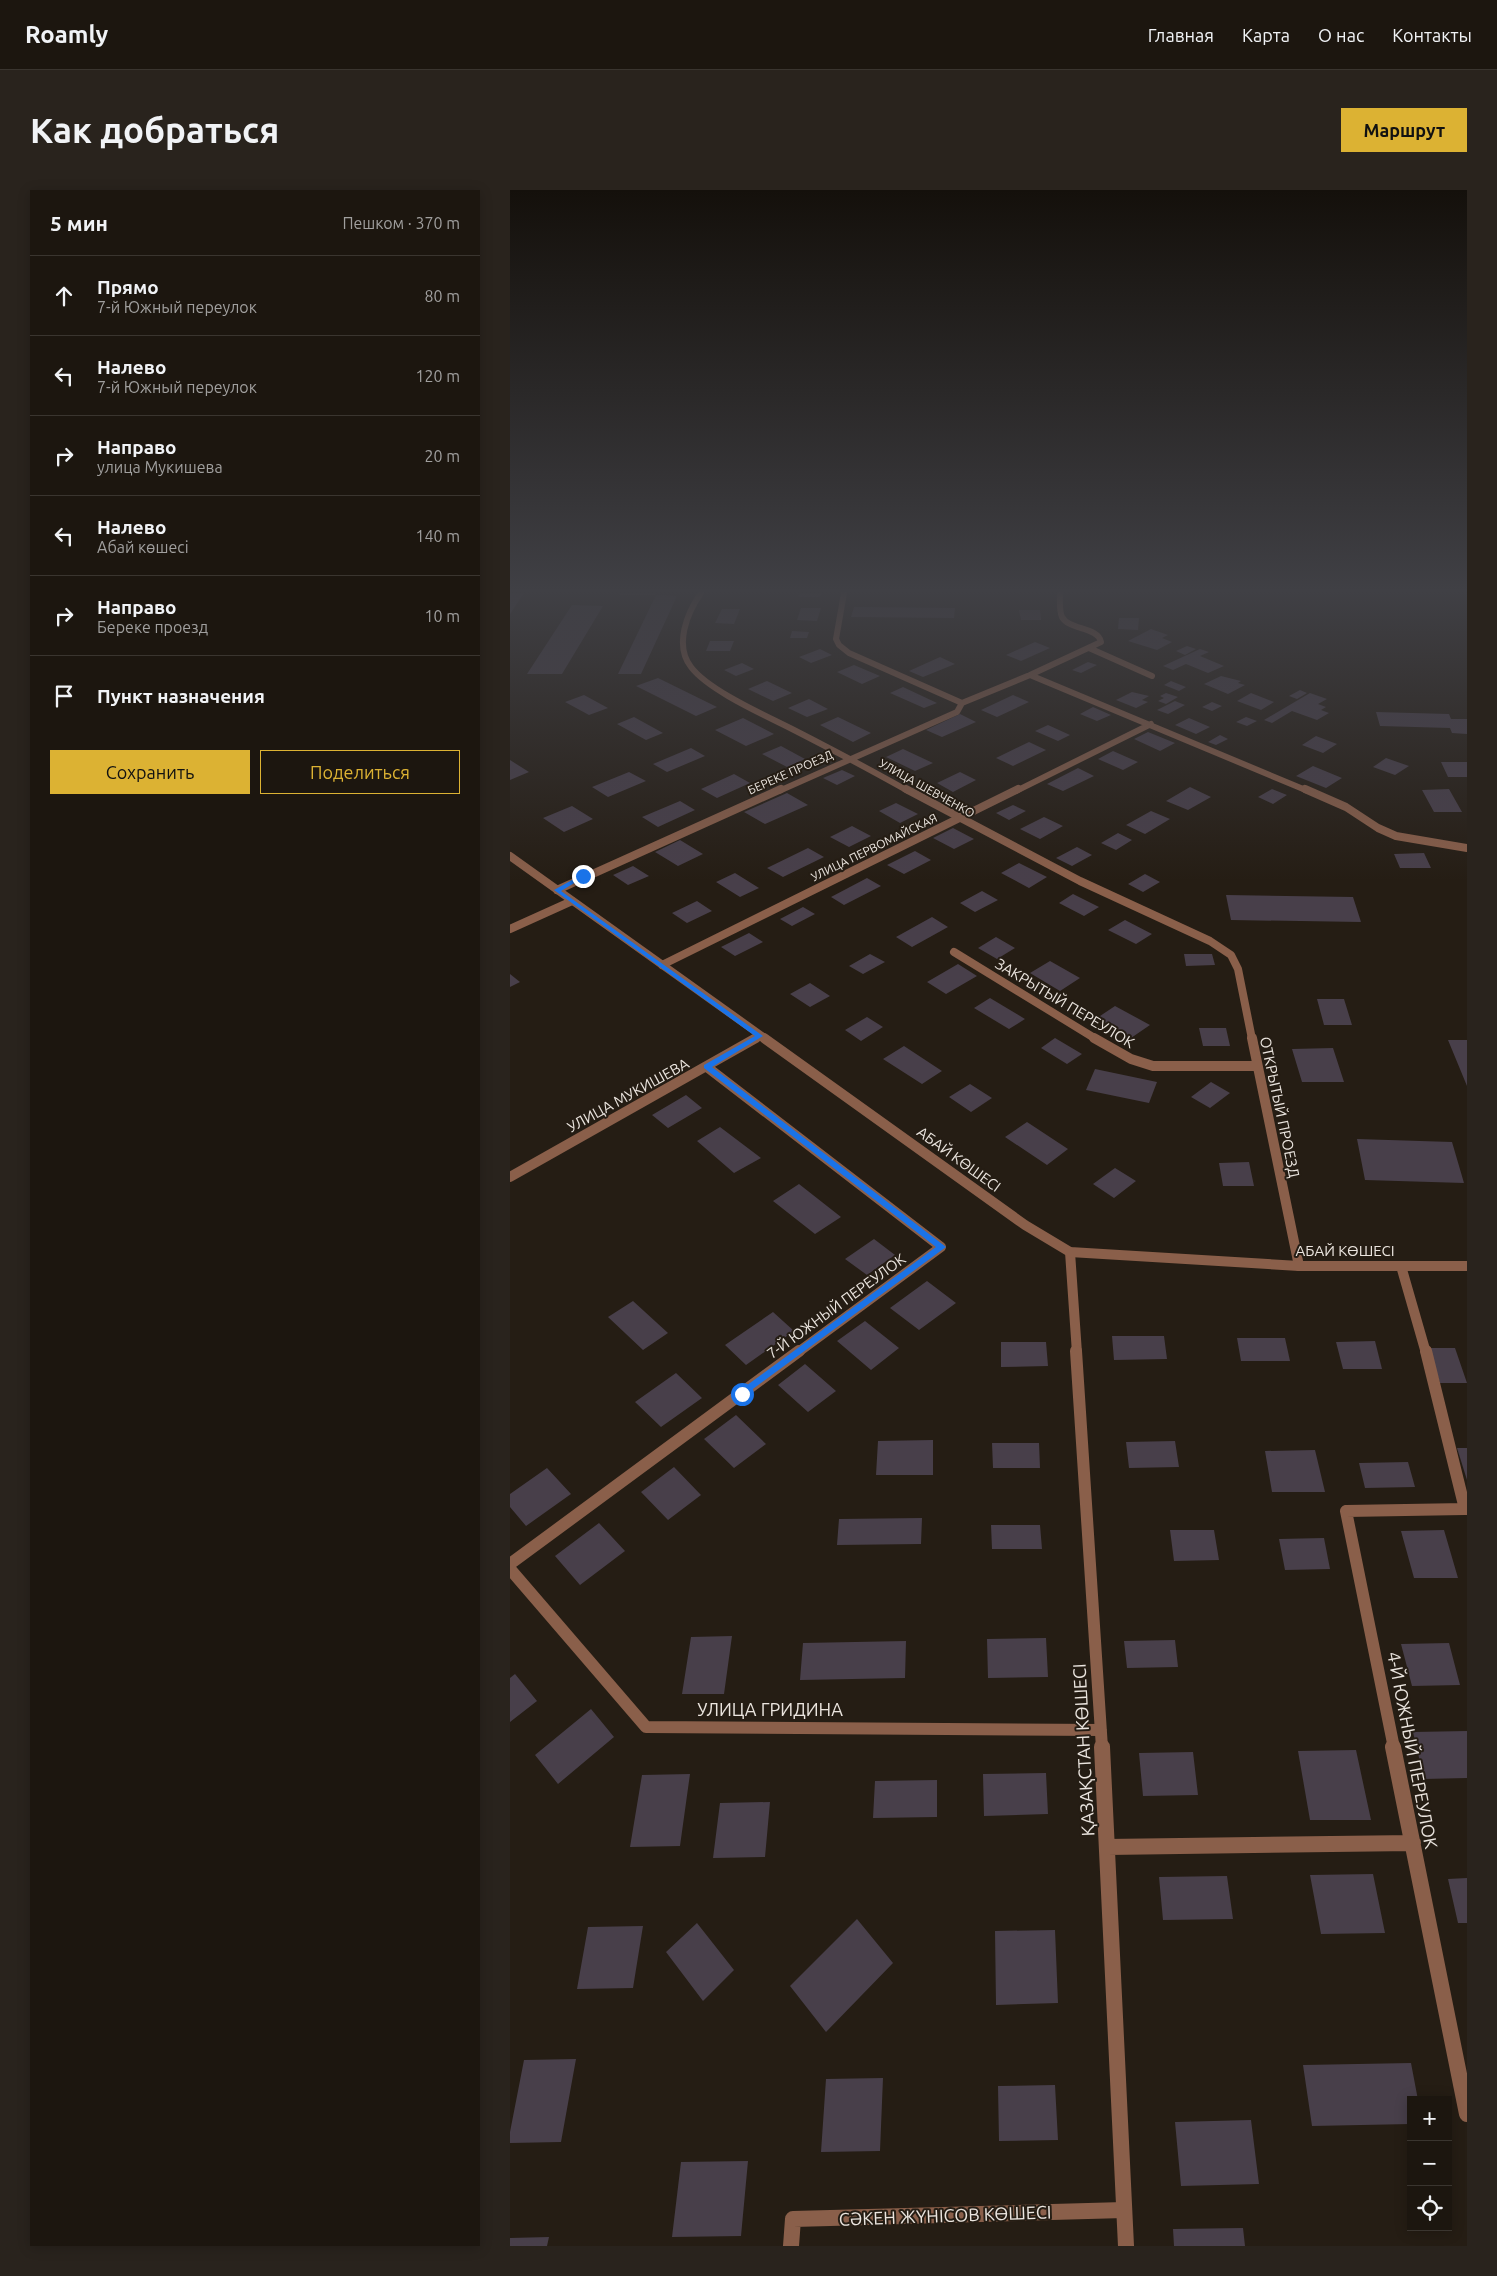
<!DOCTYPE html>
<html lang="ru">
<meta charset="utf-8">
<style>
:root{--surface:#1c160f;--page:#29231d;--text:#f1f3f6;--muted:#a09f9e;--line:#3a352f;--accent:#dcb233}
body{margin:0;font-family:Ubuntu,sans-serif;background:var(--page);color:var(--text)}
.controls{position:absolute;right:15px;bottom:15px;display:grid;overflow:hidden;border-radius:0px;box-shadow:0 2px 12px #0003}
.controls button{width:45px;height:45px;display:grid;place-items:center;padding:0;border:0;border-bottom:1px solid var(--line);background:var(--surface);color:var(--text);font:25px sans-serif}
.stop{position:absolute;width:15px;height:15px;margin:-11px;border:4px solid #1a73e8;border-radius:50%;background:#fff}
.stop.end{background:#1a73e8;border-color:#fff;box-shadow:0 1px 5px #0008}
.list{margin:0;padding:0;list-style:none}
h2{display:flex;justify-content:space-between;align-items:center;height:65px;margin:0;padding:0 20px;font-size:21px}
h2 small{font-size:16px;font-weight:400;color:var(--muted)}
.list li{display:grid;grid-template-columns:32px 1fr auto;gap:15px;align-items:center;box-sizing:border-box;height:80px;padding:0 20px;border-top:1px solid var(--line)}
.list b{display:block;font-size:19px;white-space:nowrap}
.list p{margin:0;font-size:16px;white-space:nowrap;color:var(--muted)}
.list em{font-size:16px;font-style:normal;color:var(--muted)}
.actions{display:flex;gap:10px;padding:15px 20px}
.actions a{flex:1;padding:11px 0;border:1px solid var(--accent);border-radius:0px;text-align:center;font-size:18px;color:var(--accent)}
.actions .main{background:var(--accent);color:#111}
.icon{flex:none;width:28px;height:28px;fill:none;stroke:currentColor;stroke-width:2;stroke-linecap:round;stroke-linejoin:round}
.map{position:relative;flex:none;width:957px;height:2056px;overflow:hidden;border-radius:0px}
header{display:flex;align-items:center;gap:30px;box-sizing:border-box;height:70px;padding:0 25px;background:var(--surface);border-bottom:1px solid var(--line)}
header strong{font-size:24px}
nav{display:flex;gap:28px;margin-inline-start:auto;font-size:18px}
.intro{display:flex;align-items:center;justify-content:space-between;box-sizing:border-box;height:120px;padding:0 30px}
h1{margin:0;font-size:35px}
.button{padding:12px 22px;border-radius:0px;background:var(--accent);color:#111;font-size:18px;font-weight:700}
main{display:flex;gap:30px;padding:0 30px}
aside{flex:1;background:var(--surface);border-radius:0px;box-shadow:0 2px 12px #0003}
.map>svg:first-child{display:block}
</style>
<header>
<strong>Roamly</strong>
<nav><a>Главная</a><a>Карта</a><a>О нас</a><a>Контакты</a></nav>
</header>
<div class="intro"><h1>Как добраться</h1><a class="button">Маршрут</a></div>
<main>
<aside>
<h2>5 мин<small>Пешком · 370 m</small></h2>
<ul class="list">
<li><svg class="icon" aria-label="ahead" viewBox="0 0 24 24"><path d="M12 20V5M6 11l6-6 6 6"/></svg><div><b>Прямо</b><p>7-й Южный переулок</p></div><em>80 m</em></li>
<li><svg class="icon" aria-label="left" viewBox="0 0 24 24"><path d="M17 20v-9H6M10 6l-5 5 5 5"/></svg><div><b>Налево</b><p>7-й Южный переулок</p></div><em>120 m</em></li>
<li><svg class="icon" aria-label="right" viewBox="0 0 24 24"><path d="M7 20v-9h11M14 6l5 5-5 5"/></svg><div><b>Направо</b><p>улица Мукишева</p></div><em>20 m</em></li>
<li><svg class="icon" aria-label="left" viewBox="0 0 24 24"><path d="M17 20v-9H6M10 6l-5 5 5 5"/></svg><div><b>Налево</b><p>Абай көшесі</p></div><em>140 m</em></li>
<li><svg class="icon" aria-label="right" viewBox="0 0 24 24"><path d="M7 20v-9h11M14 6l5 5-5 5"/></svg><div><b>Направо</b><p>Береке проезд</p></div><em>10 m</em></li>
<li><svg class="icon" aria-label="arrive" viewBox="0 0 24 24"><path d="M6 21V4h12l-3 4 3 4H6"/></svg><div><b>Пункт назначения</b></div></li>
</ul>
<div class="actions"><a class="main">Сохранить</a><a>Поделиться</a></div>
</aside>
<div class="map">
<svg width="957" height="2056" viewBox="0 0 957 2056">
<rect width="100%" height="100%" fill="#251d14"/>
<path fill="#483f4a" d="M 0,403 L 14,403 L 0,424 Z
M 110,403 L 146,403 L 145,405 L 110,405 Z
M 290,403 L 312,403 L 310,407 L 288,407 Z
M 146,405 L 167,406 L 131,484 L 108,484 Z
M 62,415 L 93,416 L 52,484 L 17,484 Z
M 344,417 L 445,418 L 444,428 L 341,427 Z
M 291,418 L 311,418 L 307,431 L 287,430 Z
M 212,419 L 230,419 L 224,434 L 205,433 Z
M 509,420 L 530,420 L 531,430 L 511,430 Z
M 609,428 L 629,428 L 628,440 L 608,439 Z
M 641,439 L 658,445 L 652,448 L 662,452 L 647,460 L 618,451 Z
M 282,441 L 299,442 L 297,448 L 280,448 Z
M 200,451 L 224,451 L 220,461 L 196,461 Z
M 525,452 L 540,458 L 511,471 L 496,465 Z
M 677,456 L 686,459 L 675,465 L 666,461 Z
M 310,459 L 322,465 L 301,473 L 289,467 Z
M 690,459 L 699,462 L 690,466 L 714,476 L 698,483 L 676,474 L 663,480 L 653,476 Z
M 430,467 L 445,474 L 413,487 L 399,481 Z
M 578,472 L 587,475 L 571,483 L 562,480 Z
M 232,473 L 244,479 L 226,486 L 214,480 Z
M 344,475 L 370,486 L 352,494 L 327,482 Z
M 711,486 L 731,491 L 728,493 L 735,495 L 718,504 L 694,494 Z
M 148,488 L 207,517 L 186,526 L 126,496 Z
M 257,491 L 282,503 L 263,511 L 238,499 Z
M 661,491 L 676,497 L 669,501 L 654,495 Z
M 393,497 L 427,513 L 414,518 L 380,503 Z
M 790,500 L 797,503 L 787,509 L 779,506 Z
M 622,502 L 639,506 L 632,510 L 638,512 L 626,518 L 606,510 Z
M 656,503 L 668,507 L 656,514 L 648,511 L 654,508 L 650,506 Z
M 741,503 L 764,512 L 751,520 L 727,511 Z
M 800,503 L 817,509 L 808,514 L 816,517 L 811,520 L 819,523 L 807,530 L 782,521 L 762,533 L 754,530 Z
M 74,505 L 98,518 L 79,525 L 55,512 Z
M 503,505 L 519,512 L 487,527 L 471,520 Z
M 299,509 L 318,519 L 297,527 L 278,518 Z
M 665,511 L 675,515 L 658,524 L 647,520 Z
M 702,512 L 712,516 L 702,521 L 692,517 Z
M 583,517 L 601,525 L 587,531 L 570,524 Z
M 866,522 L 939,524 L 941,529 L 957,529 L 957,544 L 942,543 L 940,538 L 870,536 Z
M 450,524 L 466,532 L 432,547 L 416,540 Z
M 124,527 L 153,543 L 136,550 L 107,534 Z
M 328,527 L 361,543 L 343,552 L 310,535 Z
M 736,527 L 747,531 L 737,536 L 726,532 Z
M 233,528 L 264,544 L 236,556 L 205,540 Z
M 679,528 L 700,537 L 686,544 L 665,535 Z
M 538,535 L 560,545 L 548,551 L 525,541 Z
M 638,542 L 665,553 L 650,561 L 624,549 Z
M 710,545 L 718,549 L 706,555 L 698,552 Z
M 806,546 L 827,554 L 813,563 L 792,555 Z
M 519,552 L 536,560 L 503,576 L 486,568 Z
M 271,556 L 295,569 L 277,577 L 252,564 Z
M 181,558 L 195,566 L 157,582 L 143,574 Z
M 393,559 L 423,573 L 405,581 L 376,567 Z
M 603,561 L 628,572 L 613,580 L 588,569 Z
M 876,568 L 899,576 L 885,585 L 863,577 Z
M 0,570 L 19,582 L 0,590 Z
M 931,572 L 957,572 L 957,587 L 938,587 Z
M 803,576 L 832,588 L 816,598 L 786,586 Z
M 568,578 L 584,586 L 553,601 L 537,594 Z
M 332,580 L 345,586 L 327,595 L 313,588 Z
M 119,582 L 136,591 L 98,607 L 82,597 Z
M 450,582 L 466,590 L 443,602 L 427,593 Z
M 224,584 L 240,593 L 207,608 L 191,599 Z
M 680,597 L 701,607 L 678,620 L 656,611 Z
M 762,599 L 777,605 L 763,614 L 748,607 Z
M 939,599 L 952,622 L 924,622 L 912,600 Z
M 277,603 L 298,615 L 255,634 L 234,622 Z
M 170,611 L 185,620 L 148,637 L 132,627 Z
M 386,613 L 408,624 L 390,633 L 369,621 Z
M 503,615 L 516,621 L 499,630 L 486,623 Z
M 62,616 L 83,629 L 54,642 L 33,628 Z
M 641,621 L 660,629 L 635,644 L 616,635 Z
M 534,627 L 553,636 L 530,649 L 510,639 Z
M 342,636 L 361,646 L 339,657 L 320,647 Z
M 443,638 L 464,649 L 444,659 L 423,648 Z
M 608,643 L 622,650 L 606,660 L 591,653 Z
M 170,650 L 193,664 L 168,676 L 145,662 Z
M 567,657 L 582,665 L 562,676 L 546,668 Z
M 298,658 L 314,667 L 273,687 L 257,678 Z
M 405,661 L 421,670 L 394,684 L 377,675 Z
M 914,663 L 921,678 L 890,678 L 884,664 Z
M 509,673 L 537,687 L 519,698 L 491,683 Z
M 123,676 L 139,686 L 118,695 L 103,685 Z
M 225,683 L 249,698 L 230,707 L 206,692 Z
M 635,684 L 650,692 L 633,702 L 618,694 Z
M 357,688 L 371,696 L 334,715 L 321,707 Z
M 472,701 L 488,710 L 465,722 L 450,713 Z
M 563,704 L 589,717 L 574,726 L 549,713 Z
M 716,705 L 843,707 L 851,732 L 721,730 Z
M 187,711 L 202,721 L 177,733 L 162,723 Z
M 293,717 L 305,724 L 282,736 L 270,729 Z
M 422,727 L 438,737 L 402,757 L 386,747 Z
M 615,730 L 642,744 L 626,754 L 598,740 Z
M 239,743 L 253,752 L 225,766 L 211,757 Z
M 486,747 L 505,758 L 487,769 L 468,758 Z
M 360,764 L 375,772 L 353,784 L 339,776 Z
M 674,764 L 702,764 L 705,775 L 676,776 Z
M 540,771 L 570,788 L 550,801 L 520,783 Z
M 448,774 L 467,786 L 436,804 L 417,792 Z
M 0,784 L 10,792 L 0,797 Z
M 300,793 L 320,806 L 300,817 L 280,804 Z
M 480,808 L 515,829 L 499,839 L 464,818 Z
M 807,809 L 834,809 L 842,835 L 814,835 Z
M 605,816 L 640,835 L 621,848 L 587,828 Z
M 357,827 L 373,837 L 351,851 L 335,840 Z
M 689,838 L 716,838 L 720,856 L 693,856 Z
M 545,848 L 572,864 L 557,874 L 531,858 Z
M 938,850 L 957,850 L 957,896 Z
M 394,856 L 432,881 L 412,894 L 373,869 Z
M 823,858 L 834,892 L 792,892 L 782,859 Z
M 585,879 L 647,892 L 639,913 L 576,900 Z
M 701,892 L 720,903 L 700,918 L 681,907 Z
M 460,894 L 482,908 L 461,922 L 439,907 Z
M 176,905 L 192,918 L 158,938 L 142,925 Z
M 517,932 L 558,959 L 537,975 L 495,947 Z
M 210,937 L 251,968 L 224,983 L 187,951 Z
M 847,949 L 942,952 L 954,993 L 855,990 Z
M 739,972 L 744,996 L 713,996 L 709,973 Z
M 605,978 L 626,991 L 604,1008 L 583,994 Z
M 289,994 L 331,1027 L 305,1044 L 263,1011 Z
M 364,1049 L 385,1065 L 357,1085 L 335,1069 Z
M 417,1091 L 446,1113 L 409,1140 L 380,1118 Z
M 123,1111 L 158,1143 L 133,1160 L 98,1127 Z
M 263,1122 L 284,1141 L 236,1175 L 215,1155 Z
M 355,1131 L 389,1158 L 361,1180 L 327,1151 Z
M 602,1146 L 654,1146 L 657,1169 L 604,1170 Z
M 727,1148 L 775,1148 L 780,1171 L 731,1171 Z
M 865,1151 L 872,1179 L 833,1179 L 826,1152 Z
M 491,1152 L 536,1152 L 538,1176 L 491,1177 Z
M 919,1158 L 945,1158 L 957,1193 L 930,1193 Z
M 295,1174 L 326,1201 L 298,1222 L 268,1195 Z
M 166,1183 L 192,1208 L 151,1237 L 125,1212 Z
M 226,1225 L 256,1254 L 224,1278 L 194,1249 Z
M 423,1250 L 423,1285 L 366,1285 L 368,1251 Z
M 665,1251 L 669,1277 L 619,1278 L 616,1252 Z
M 482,1253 L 529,1253 L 530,1278 L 483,1278 Z
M 947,1258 L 957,1258 L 957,1290 Z
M 805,1260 L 815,1302 L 762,1302 L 755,1261 Z
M 898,1272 L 905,1297 L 855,1298 L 849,1273 Z
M 164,1277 L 191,1305 L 158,1330 L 131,1302 Z
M 37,1278 L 61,1304 L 16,1336 L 0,1317 L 0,1304 Z
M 412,1328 L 411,1354 L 327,1355 L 329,1329 Z
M 89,1333 L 115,1361 L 70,1395 L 45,1366 Z
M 481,1335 L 530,1335 L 532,1359 L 482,1359 Z
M 660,1340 L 704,1340 L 709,1370 L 664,1371 Z
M 934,1340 L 948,1388 L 904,1388 L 891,1341 Z
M 814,1348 L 820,1379 L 775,1380 L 769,1349 Z
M 222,1446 L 214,1504 L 172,1504 L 181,1447 Z
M 536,1448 L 538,1487 L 478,1488 L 477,1449 Z
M 665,1450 L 668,1477 L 617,1478 L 614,1451 Z
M 396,1451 L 395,1488 L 290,1490 L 293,1453 Z
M 939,1453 L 950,1495 L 902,1496 L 891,1454 Z
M 5,1484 L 27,1511 L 0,1532 L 0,1488 Z
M 81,1519 L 104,1547 L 48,1594 L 25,1565 Z
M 957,1541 L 957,1588 L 914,1589 L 903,1542 Z
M 846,1560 L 861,1630 L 800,1630 L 788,1561 Z
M 683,1562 L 688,1605 L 633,1606 L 629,1563 Z
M 536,1583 L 538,1624 L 474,1626 L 473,1584 Z
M 180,1584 L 170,1656 L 120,1657 L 132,1585 Z
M 427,1590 L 427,1627 L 363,1628 L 365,1591 Z
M 260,1612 L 255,1667 L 203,1668 L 210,1613 Z
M 863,1684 L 875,1743 L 811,1744 L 800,1685 Z
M 717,1686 L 723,1729 L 653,1730 L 649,1687 Z
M 957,1688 L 957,1733 L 948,1733 L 938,1689 Z
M 347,1729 L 383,1773 L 316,1842 L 280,1796 Z
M 187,1733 L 224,1780 L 193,1811 L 156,1762 Z
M 133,1736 L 123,1798 L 67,1799 L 78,1737 Z
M 545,1740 L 548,1813 L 486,1815 L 485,1741 Z
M 66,1869 L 51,1952 L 0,1953 L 0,1942 L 14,1870 Z
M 901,1873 L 908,1910 L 901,1910 L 901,1934 L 802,1936 L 793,1875 Z
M 373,1888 L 370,1961 L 311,1962 L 316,1889 Z
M 545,1895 L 548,1950 L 489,1951 L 488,1896 Z
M 741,1930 L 749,1994 L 671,1996 L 665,1932 Z
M 238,1971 L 231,2046 L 162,2047 L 171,1972 Z
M 733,2038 L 735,2056 L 664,2056 L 663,2039 Z
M 39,2047 L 37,2056 L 0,2056 L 0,2048 Z"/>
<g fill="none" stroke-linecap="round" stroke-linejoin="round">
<path stroke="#8a5f4a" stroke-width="6" d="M 191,403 C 177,423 164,455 181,477 C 199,501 257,526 284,540 C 323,560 361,580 398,601
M 334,403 L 326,449 L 329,455 L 339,463 L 452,513
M 579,458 L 642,486
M 520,485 L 798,601
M 269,601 L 447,522 L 452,513 L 520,485 L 591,452 C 588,437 559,440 552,427 C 549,421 550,410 550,403
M 506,601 L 641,534"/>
<path stroke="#8a5f4a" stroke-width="8" d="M 396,599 L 570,691 L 700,751 L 721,765 L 728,779 L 742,849
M 795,599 L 836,617 L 868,638 L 886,646 L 957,658
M 47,700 L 271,599
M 0,739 L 62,711
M 444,762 L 586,849
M 152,775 L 508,599
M 244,849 L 250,846"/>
<path stroke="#8a5f4a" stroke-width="10" d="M 584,848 L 621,869 L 643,876 L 747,876
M 742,848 L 789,1076
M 197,877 L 431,1057 L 287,1163
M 0,987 L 246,848
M 560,1062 L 567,1163
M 891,1076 L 916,1163"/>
<path stroke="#8a5f4a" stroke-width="12" d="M 566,1161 L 592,1558
M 916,1161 L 955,1319 L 957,1319
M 0,1374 L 289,1161
M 0,1379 L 136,1537 L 591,1540
M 884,1558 L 836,1321 L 955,1319"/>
<path stroke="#8a5f4a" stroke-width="16" d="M 592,1557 L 616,2056
M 883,1557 L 957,1924
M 597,1657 L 903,1653
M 281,2056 L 283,2029 L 614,2020"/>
<path stroke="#8a5f4a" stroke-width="8" d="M 0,666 L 256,849"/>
<path stroke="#8a5f4a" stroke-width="10" d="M 254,848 L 515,1035 L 560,1062 L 789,1076 L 957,1076"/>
</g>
<linearGradient id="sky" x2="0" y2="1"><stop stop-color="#14100b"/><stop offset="0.58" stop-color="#404045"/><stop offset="1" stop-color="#404045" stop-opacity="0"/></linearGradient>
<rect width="957" height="691" fill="url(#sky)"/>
<path fill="#1a73e8" d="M 71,685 L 76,686 L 51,701 L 253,846 L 202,877 L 436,1057 L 232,1207 L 229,1206 L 229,1201 L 426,1057 L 194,878 L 194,875 L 245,846 L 44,700 Z"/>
<g text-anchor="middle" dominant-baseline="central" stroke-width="4" stroke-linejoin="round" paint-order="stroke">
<g font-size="12" fill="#ebe5df" stroke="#251d14">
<text transform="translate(280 582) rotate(-24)">БЕРЕКЕ ПРОЕЗД</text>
<text transform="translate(417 598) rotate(29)">УЛИЦА ШЕВЧЕНКО</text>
<text transform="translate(364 657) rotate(-26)">УЛИЦА ПЕРВОМАЙСКАЯ</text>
</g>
<g font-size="15" fill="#ebe5df" stroke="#251d14">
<text transform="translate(555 813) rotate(31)">ЗАКРЫТЫЙ ПЕРЕУЛОК</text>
<text transform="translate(118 905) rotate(-29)">УЛИЦА МУКИШЕВА</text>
<text transform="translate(770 917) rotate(78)">ОТКРЫТЫЙ ПРОЕЗД</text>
<text transform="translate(449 969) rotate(36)">АБАЙ КӨШЕСІ</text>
<text x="835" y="1060">АБАЙ КӨШЕСІ</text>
<text transform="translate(326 1116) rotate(-36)">7-Й ЮЖНЫЙ ПЕРЕУЛОК</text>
</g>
<g font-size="18" fill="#ebe5df" stroke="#251d14">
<text x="260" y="1519">УЛИЦА ГРИДИНА</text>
<text transform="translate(573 1560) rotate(-93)">ҚАЗАҚСТАН КӨШЕСІ</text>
<text transform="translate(903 1560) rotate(79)">4-Й ЮЖНЫЙ ПЕРЕУЛОК</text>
<text transform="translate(435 2025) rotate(-2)">СӘКЕН ЖҮНІСОВ КӨШЕСІ</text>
</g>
</g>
</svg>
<div class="controls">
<button>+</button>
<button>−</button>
<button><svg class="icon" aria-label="locate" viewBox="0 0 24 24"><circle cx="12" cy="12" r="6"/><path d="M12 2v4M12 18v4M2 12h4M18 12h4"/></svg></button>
</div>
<div class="stop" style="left:232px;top:1204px"></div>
<div class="stop end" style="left:73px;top:686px"></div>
</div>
</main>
